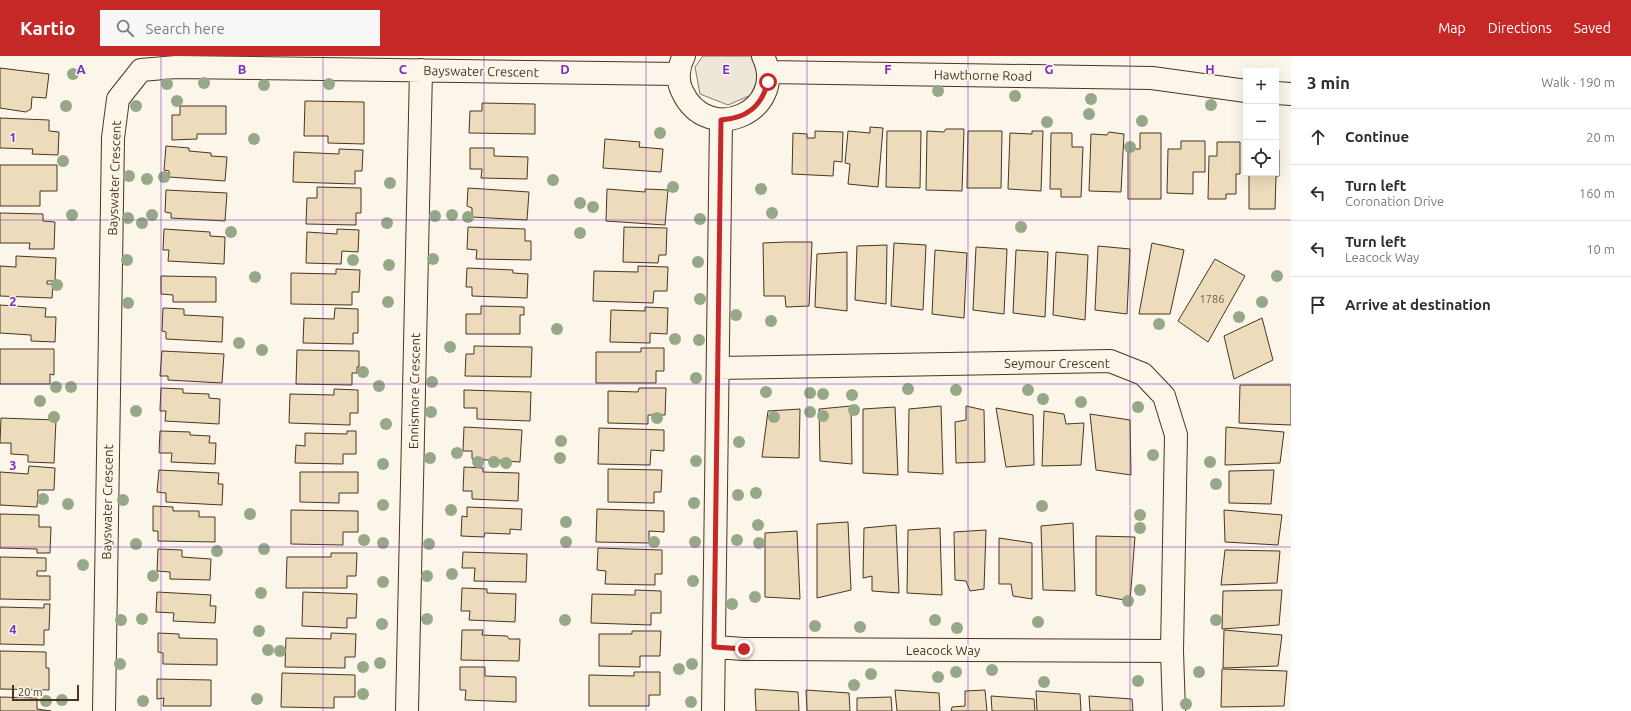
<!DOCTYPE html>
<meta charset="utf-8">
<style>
:root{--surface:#fff;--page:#f7f7f7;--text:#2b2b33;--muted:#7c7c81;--line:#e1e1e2;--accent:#c62828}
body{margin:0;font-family:Ubuntu,sans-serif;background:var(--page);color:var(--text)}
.controls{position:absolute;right:12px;top:12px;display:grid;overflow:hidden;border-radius:0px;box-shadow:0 4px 16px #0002}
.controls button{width:36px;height:36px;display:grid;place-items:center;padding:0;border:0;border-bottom:1px solid var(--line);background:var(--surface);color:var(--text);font:20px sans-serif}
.scale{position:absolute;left:12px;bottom:10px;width:67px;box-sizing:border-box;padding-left:4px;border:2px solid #4a3520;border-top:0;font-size:11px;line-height:14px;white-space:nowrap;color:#4a3520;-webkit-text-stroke:3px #fbf6e9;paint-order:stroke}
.stop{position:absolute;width:12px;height:12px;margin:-9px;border:3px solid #c62828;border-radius:50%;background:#fff}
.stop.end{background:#c62828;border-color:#fff;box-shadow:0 1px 4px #0008}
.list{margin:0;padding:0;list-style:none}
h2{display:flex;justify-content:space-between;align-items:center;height:52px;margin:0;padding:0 16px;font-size:17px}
h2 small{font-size:13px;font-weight:400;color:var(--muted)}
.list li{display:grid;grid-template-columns:26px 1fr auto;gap:12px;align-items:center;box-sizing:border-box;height:56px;padding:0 16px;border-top:1px solid var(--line)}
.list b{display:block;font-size:15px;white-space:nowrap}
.list p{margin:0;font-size:13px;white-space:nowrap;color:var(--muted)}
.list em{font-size:13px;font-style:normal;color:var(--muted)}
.icon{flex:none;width:22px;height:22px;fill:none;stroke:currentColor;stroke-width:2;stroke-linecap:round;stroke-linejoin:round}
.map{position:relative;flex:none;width:1291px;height:655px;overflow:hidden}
header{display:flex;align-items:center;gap:24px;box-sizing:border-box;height:56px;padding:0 20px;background:var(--accent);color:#fff}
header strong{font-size:19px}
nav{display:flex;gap:22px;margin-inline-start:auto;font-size:14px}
.search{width:280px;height:36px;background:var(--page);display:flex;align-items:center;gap:10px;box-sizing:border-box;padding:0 14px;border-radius:0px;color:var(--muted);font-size:15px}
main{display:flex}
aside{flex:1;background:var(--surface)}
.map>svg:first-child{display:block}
</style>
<header>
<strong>Kartio</strong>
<div class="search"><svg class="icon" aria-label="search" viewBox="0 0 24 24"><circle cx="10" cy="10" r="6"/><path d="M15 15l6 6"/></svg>Search here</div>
<nav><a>Map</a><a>Directions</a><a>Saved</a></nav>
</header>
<main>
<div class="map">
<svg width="1291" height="655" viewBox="0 0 1291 655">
<rect width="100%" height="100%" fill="#fbf6e9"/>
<path fill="#ede6d9" stroke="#887966" d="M 703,0 L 753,0 L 760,17 L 751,39 L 728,49 L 700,38 L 695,11 Z"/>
<path fill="#ecdcbc" stroke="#4a3520" d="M 0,12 L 49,18 L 46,42 L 32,41 L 31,53 L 26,56 L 0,52 Z
M 305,45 L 364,46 L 364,88 L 328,87 L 328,80 L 304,80 Z
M 482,47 L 535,48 L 535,78 L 469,77 L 470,55 L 482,55 Z
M 180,50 L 226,50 L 226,78 L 197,78 L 197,83 L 172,84 L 172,59 L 180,59 Z
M 0,62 L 49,64 L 49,75 L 59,76 L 58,99 L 32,98 L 33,93 L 0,92 Z
M 870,71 L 883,72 L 878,131 L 848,128 L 850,108 L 845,107 L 848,75 L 870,77 Z
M 946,73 L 964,73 L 962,135 L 926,134 L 927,75 L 944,76 Z
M 815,75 L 843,76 L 842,106 L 834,105 L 833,120 L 792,118 L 793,77 L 807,78 L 807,82 L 815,82 Z
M 887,75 L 921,75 L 920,132 L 886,131 Z
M 968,75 L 1002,75 L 1001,132 L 967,132 Z
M 1032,75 L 1043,75 L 1041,135 L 1008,133 L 1010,77 L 1032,78 Z
M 1109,76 L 1124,78 L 1121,136 L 1089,135 L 1091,78 L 1107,79 Z
M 1051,77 L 1072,77 L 1072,91 L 1083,91 L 1081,141 L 1061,141 L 1061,133 L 1050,133 Z
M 1140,77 L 1161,77 L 1161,143 L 1128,143 L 1128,93 L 1140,93 Z
M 605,83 L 640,86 L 639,91 L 663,93 L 661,116 L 603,112 Z
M 1181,85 L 1205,85 L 1205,116 L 1193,116 L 1193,138 L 1167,137 L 1168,93 L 1181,93 Z
M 1217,86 L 1240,86 L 1240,118 L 1236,118 L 1236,138 L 1226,138 L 1226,143 L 1208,143 L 1209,100 L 1217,100 Z
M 166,90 L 189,92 L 189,95 L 211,97 L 211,100 L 227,101 L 225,125 L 169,121 L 169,115 L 164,114 Z
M 470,92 L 494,92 L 494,100 L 528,101 L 527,123 L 481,122 L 482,113 L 470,113 Z
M 339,93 L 363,94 L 362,115 L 355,115 L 355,128 L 293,126 L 294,96 L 339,98 Z
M 1276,94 L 1279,94 L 1279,120 L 1276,120 L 1275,153 L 1249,153 L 1249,117 L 1276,117 Z
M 0,109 L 57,109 L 57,135 L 40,135 L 40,150 L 0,150 Z
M 317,131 L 361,132 L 361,157 L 356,157 L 356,169 L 306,168 L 307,142 L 317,142 Z
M 468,132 L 529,136 L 527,164 L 472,161 L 472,152 L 467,150 Z
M 607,133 L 645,136 L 645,133 L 668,134 L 665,169 L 606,165 Z
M 166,134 L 227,137 L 225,165 L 171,162 L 171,157 L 165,156 Z
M 0,157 L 43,158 L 43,165 L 55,166 L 54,193 L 29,193 L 30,187 L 0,187 Z
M 468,171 L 525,173 L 525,185 L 531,185 L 531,204 L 476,203 L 477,194 L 467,193 Z
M 624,171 L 667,172 L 666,199 L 659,199 L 658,207 L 623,206 Z
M 164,173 L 210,176 L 210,180 L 225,181 L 224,208 L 168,205 L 169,194 L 163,194 Z
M 337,173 L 359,174 L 358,196 L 342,195 L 341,208 L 306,207 L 307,176 L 337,178 Z
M 786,186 L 812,186 L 809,250 L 786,251 L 785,240 L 764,240 L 763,187 Z
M 894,187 L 926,189 L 923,254 L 891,250 Z
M 1152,187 L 1184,194 L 1170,258 L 1139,258 Z
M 887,189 L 886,248 L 855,244 L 857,190 Z
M 1098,190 L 1130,193 L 1127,258 L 1095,254 Z
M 976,191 L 1007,193 L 1004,258 L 973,254 Z
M 935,194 L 967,197 L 964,262 L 932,258 Z
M 1016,194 L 1048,196 L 1045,261 L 1013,257 Z
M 847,196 L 847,255 L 815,251 L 817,198 Z
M 1056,196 L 1088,199 L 1085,264 L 1053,259 Z
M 16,200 L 56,202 L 55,225 L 47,225 L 47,228 L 53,228 L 52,242 L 0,240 L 0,210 L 16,211 Z
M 1215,203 L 1245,220 L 1208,286 L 1178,265 Z
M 638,210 L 668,211 L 667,235 L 654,235 L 653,247 L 593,245 L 594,215 L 638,216 Z
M 467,212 L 513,214 L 513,217 L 528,218 L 527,242 L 472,240 L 472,231 L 466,231 Z
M 336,213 L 360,214 L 359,236 L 352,236 L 352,249 L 291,248 L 291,217 L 336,218 Z
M 161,220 L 216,221 L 216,246 L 173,246 L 173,239 L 161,238 Z
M 0,249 L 46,252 L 45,261 L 56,261 L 55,286 L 31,285 L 31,279 L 0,277 Z
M 481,250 L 524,251 L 524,259 L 520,259 L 520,278 L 466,278 L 466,258 L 481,258 Z
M 645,251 L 668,252 L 667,278 L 650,277 L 650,287 L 610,286 L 611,254 L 645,255 Z
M 163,252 L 184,253 L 184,259 L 223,261 L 222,286 L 166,283 L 166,276 L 162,275 Z
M 335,252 L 358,253 L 358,277 L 353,277 L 353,288 L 303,287 L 304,262 L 334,263 Z
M 1262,262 L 1273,304 L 1234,323 L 1224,280 Z
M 474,290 L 532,291 L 531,321 L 465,320 L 466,298 L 474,298 Z
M 641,292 L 664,292 L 664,315 L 656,315 L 656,327 L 596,327 L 596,296 L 641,296 Z
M 0,293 L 54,293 L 54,319 L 50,318 L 50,328 L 0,328 Z
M 297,294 L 359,295 L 359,311 L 357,311 L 357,317 L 352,317 L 352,329 L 296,328 Z
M 162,295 L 224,298 L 222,327 L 168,324 L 168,320 L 160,320 Z
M 1240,329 L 1291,329 L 1291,369 L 1239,367 Z
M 161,332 L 183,333 L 183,337 L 209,338 L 209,342 L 220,343 L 219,368 L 165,365 L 166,355 L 160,355 L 160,353 Z
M 639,332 L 666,332 L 665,359 L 648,359 L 648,368 L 608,367 L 608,335 L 638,336 Z
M 334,333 L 358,334 L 358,357 L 350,357 L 350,369 L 289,367 L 290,338 L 334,339 Z
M 464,334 L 531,336 L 530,365 L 477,363 L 477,352 L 464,352 Z
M 851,350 L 852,408 L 820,405 L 819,353 Z
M 941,350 L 943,418 L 908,416 L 909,353 Z
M 966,350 L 984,354 L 985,406 L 956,407 L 955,366 L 966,364 Z
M 895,351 L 898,419 L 863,417 L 863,353 Z
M 996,352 L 1033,359 L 1034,409 L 1006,411 Z
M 800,353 L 799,402 L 762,401 L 768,355 Z
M 1044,355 L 1064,358 L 1066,368 L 1084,367 L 1081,409 L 1042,410 Z
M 1090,358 L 1130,364 L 1131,419 L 1096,414 Z
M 1,362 L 56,364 L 54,407 L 28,406 L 28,399 L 11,398 L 11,387 L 0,387 Z
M 464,371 L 522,374 L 520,406 L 472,403 L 472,395 L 463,395 Z
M 1226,371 L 1284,376 L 1280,407 L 1225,409 Z
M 599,372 L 664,374 L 664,395 L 651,394 L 650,409 L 598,408 Z
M 160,375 L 190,376 L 190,379 L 210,380 L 209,387 L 216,387 L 215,408 L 171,406 L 172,397 L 159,397 Z
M 347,375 L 356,375 L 356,398 L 343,398 L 343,408 L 295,407 L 296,389 L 305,390 L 305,377 L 347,378 Z
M 29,410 L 55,412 L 54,434 L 38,434 L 37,451 L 0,449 L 0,416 L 28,418 Z
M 464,411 L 483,412 L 483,416 L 519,417 L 518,445 L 472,443 L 472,435 L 463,435 Z
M 608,413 L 662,414 L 661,436 L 654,436 L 654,447 L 608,446 Z
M 159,414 L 219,417 L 218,428 L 223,428 L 222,449 L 166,446 L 166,437 L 157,436 Z
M 1274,414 L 1271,448 L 1229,447 L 1229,415 Z
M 300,416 L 358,416 L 358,437 L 339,437 L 339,447 L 300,446 Z
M 153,450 L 173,451 L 173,455 L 199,455 L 199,461 L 215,461 L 215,486 L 158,485 L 158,475 L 153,475 Z
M 467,451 L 522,453 L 521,474 L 510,473 L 510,478 L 485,477 L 484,481 L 461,480 L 462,460 L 467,461 Z
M 597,453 L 664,455 L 664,476 L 649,475 L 649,487 L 596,486 Z
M 291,454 L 358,455 L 358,476 L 343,476 L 343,489 L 291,488 Z
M 1224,454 L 1282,459 L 1278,489 L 1225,486 Z
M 0,458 L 39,459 L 39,471 L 51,471 L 50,497 L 37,497 L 37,493 L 0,492 Z
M 848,466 L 851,534 L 817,542 L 817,468 Z
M 1073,467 L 1075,535 L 1043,534 L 1041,470 Z
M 896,469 L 899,537 L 872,535 L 872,520 L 863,522 L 864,472 Z
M 940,472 L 942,539 L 907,537 L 908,474 Z
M 986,474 L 984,533 L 970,535 L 966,525 L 955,524 L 954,476 Z
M 797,475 L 800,543 L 765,541 L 765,477 Z
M 1096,480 L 1135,481 L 1130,545 L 1096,539 Z
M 999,482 L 1032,487 L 1032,543 L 1013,540 L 1011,528 L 999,528 Z
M 598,492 L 662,494 L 662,518 L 655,518 L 655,529 L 605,528 L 606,515 L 597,514 Z
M 158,493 L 182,494 L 182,501 L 211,503 L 210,524 L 170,523 L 170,516 L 157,515 Z
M 1225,494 L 1280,495 L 1277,527 L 1221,529 Z
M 463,496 L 527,498 L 526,526 L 474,525 L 475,512 L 462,512 Z
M 331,497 L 357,497 L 356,520 L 347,520 L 347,532 L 286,532 L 287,501 L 331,501 Z
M 0,501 L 46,502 L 46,515 L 37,515 L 37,520 L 50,520 L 50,544 L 0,543 Z
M 462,532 L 487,533 L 487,537 L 516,538 L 515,566 L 469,564 L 470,555 L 461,555 Z
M 635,534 L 661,535 L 661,557 L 651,557 L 651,569 L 591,567 L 592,538 L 635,539 Z
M 1282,534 L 1279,569 L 1222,573 L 1223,535 Z
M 157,536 L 211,539 L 210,550 L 216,550 L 215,567 L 173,565 L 174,557 L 156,556 Z
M 303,536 L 357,538 L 356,562 L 347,562 L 347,572 L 302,570 Z
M 44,548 L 50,548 L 49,574 L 44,574 L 44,589 L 0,588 L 0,551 L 44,552 Z
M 462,574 L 483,574 L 482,579 L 507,580 L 509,583 L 520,583 L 519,605 L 461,604 Z
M 1224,574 L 1282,579 L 1278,610 L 1223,612 Z
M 632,575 L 661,575 L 660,600 L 640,600 L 640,611 L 599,610 L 599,578 L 632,578 Z
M 158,577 L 179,578 L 179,582 L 217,583 L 217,609 L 163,608 L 163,597 L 158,596 Z
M 331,577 L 356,578 L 355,601 L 345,601 L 345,612 L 285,611 L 286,582 L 331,583 Z
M 0,595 L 46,596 L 46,612 L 49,612 L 49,634 L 0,633 Z
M 460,611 L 485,611 L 485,620 L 516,621 L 516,646 L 465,644 L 466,634 L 460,634 Z
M 1222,613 L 1287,615 L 1284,650 L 1221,651 Z
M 634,616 L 660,616 L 660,639 L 649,639 L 649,650 L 589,650 L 589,619 L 634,620 Z
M 282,617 L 355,619 L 355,641 L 334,641 L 334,652 L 281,651 Z
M 157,623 L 211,624 L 211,650 L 163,650 L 164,642 L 157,643 Z
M 755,633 L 798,636 L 799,655 L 756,655 Z
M 806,634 L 849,637 L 850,655 L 807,655 Z
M 895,634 L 939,637 L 940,655 L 897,655 Z
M 985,634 L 987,655 L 951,655 L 952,651 L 965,650 L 965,635 Z
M 1036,635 L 1080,638 L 1081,655 L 1037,655 Z
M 991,640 L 1034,643 L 1035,655 L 992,655 Z
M 1089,640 L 1132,643 L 1133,655 L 1090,655 Z
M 0,641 L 37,642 L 37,653 L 51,655 L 0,655 Z
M 891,641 L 892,655 L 857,655 L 857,642 Z"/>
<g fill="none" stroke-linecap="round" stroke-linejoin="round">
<g stroke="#4a3520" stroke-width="24">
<path id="minor" d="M 684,0 C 678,10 677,25 682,35 C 708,92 789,54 763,0
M 768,16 L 1152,22 L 1246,35
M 1276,37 L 1291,38
M 718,312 L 1110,305 L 1143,318 L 1164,340 L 1176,379 L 1172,595 L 1174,655
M 714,591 L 744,593 L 1172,595
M 104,655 L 113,82 L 118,43 L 141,14 L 176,11 L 678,18
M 407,655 L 421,14
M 713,655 L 721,64"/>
</g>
<use href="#minor" stroke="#fbf6e9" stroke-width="22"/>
</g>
<g fill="#96a887">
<circle cx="73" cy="18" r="6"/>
<circle cx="204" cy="27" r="6"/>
<circle cx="167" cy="28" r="6"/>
<circle cx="329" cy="28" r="6"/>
<circle cx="264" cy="29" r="6"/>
<circle cx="938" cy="35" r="6"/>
<circle cx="1015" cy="40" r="6"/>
<circle cx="1091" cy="43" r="6"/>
<circle cx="177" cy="45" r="6"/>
<circle cx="1211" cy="49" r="6"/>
<circle cx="66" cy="50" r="6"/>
<circle cx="136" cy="50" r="6"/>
<circle cx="1089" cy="58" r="6"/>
<circle cx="1142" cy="65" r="6"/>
<circle cx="1047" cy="66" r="6"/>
<circle cx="660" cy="77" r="6"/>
<circle cx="254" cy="83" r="6"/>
<circle cx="1130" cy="91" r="6"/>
<circle cx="63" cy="105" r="6"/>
<circle cx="129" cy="120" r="6"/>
<circle cx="164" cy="121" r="6"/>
<circle cx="147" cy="123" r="6"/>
<circle cx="553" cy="124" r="6"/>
<circle cx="390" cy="127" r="6"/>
<circle cx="673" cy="131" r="6"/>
<circle cx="761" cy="133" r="6"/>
<circle cx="580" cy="147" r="6"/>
<circle cx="593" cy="151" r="6"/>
<circle cx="772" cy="157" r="6"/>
<circle cx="72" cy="159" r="6"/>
<circle cx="152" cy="159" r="6"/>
<circle cx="452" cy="159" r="6"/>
<circle cx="435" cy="160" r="6"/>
<circle cx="468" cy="161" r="6"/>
<circle cx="128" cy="162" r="6"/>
<circle cx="700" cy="163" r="6"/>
<circle cx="142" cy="167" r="6"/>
<circle cx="387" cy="167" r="6"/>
<circle cx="1021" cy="171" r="6"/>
<circle cx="231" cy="176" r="6"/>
<circle cx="580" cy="177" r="6"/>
<circle cx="433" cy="203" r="6"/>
<circle cx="127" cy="204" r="6"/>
<circle cx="353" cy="204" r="6"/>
<circle cx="698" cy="206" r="6"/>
<circle cx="389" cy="209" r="6"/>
<circle cx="1277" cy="220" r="6"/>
<circle cx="255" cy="221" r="6"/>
<circle cx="57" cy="229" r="6"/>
<circle cx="700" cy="243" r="6"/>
<circle cx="388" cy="246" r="6"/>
<circle cx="1262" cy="246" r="6"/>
<circle cx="128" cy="247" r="6"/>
<circle cx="736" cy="259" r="6"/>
<circle cx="1239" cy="261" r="6"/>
<circle cx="771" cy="265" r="6"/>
<circle cx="1159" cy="268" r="6"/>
<circle cx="557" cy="273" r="6"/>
<circle cx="675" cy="283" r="6"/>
<circle cx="699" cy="284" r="6"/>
<circle cx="239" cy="287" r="6"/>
<circle cx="450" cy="291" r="6"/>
<circle cx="262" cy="294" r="6"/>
<circle cx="363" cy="316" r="6"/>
<circle cx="696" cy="322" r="6"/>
<circle cx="432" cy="326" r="6"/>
<circle cx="379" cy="330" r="6"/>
<circle cx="56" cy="331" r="6"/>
<circle cx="71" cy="331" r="6"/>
<circle cx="908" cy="333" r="6"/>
<circle cx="956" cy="334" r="6"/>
<circle cx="1028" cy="334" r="6"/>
<circle cx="766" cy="336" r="6"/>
<circle cx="810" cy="337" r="6"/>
<circle cx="823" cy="338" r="6"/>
<circle cx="852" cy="339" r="6"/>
<circle cx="1043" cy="343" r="6"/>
<circle cx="40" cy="345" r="6"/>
<circle cx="1081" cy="346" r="6"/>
<circle cx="1138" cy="351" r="6"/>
<circle cx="854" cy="354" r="6"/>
<circle cx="136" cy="355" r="6"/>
<circle cx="431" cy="356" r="6"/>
<circle cx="810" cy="356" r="6"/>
<circle cx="823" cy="360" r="6"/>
<circle cx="54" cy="361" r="6"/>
<circle cx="774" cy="361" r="6"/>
<circle cx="657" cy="362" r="6"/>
<circle cx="386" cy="368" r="6"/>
<circle cx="561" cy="385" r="6"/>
<circle cx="739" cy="386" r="6"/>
<circle cx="457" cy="397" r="6"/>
<circle cx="1153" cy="399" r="6"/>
<circle cx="430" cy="402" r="6"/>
<circle cx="560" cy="402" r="6"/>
<circle cx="696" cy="405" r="6"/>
<circle cx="478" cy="406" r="6"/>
<circle cx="494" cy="406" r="6"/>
<circle cx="1210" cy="406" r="6"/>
<circle cx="506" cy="407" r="6"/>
<circle cx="383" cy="408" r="6"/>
<circle cx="1216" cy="428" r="6"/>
<circle cx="756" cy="437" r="6"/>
<circle cx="738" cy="439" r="6"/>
<circle cx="43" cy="443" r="6"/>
<circle cx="123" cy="444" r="6"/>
<circle cx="694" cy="447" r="6"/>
<circle cx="68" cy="448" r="6"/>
<circle cx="383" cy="449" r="6"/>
<circle cx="1042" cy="450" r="6"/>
<circle cx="451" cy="454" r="6"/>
<circle cx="250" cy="458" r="6"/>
<circle cx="1140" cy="459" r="6"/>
<circle cx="566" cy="466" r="6"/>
<circle cx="758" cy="469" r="6"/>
<circle cx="1140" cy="472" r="6"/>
<circle cx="364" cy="484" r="6"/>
<circle cx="737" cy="484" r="6"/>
<circle cx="566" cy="486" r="6"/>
<circle cx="654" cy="486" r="6"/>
<circle cx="695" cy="486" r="6"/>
<circle cx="383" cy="487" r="6"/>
<circle cx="759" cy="487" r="6"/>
<circle cx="136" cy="488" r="6"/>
<circle cx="429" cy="488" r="6"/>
<circle cx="264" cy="493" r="6"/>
<circle cx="217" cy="495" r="6"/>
<circle cx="83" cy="509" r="6"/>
<circle cx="452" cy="518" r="6"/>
<circle cx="153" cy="520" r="6"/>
<circle cx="427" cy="520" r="6"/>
<circle cx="693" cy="525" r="6"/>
<circle cx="383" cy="526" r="6"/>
<circle cx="1140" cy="534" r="6"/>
<circle cx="261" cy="537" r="6"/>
<circle cx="755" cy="541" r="6"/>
<circle cx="1128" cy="545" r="6"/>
<circle cx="732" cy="548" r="6"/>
<circle cx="142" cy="563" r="6"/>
<circle cx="427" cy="563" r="6"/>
<circle cx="121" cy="564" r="6"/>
<circle cx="565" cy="564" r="6"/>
<circle cx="935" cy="564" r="6"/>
<circle cx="1216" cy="564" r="6"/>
<circle cx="1038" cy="566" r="6"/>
<circle cx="382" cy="568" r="6"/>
<circle cx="815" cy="570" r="6"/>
<circle cx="860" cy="571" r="6"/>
<circle cx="957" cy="572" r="6"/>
<circle cx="259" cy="575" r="6"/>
<circle cx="268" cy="594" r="6"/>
<circle cx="280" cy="595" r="6"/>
<circle cx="380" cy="607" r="6"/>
<circle cx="120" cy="608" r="6"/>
<circle cx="692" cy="608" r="6"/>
<circle cx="363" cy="611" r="6"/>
<circle cx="679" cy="613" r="6"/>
<circle cx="992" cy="614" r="6"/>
<circle cx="956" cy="616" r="6"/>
<circle cx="1199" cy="616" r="6"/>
<circle cx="871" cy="618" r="6"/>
<circle cx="938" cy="621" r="6"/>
<circle cx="1138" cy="625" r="6"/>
<circle cx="1044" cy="626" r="6"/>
<circle cx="854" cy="629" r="6"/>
<circle cx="363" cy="638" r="6"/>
<circle cx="257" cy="643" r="6"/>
<circle cx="62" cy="644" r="6"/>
<circle cx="46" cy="645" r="6"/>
<circle cx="143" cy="645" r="6"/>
<circle cx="691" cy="646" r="6"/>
<circle cx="1186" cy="648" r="6"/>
</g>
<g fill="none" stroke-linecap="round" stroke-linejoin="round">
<path stroke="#c62828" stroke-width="5" d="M 744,593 L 714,591 L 721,64 C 747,62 761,51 768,26"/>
</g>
<path fill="none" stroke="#7b2cbf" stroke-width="1" stroke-opacity="0.55" d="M 161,0 L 161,655M 323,0 L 323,655M 484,0 L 484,655M 646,0 L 646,655M 807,0 L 807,655M 968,0 L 968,655M 1130,0 L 1130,655M 0,164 L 1291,164M 0,328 L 1291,328M 0,491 L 1291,491"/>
<g text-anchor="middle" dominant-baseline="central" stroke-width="3" stroke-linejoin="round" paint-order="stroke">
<g font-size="11" fill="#725f47">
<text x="1212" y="243">1786</text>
</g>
<g font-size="13" fill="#4a3520" stroke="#fbf6e9">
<text transform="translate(481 15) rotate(1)">Bayswater Crescent</text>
<text transform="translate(983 19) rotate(1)">Hawthorne Road</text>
<text transform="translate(114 122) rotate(-88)">Bayswater Crescent</text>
<text x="1057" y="307">Seymour Crescent</text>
<text transform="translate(414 335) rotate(-89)">Ennismore Crescent</text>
<text transform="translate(107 446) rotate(-89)">Bayswater Crescent</text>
<text x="943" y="594">Leacock Way</text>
</g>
</g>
<g font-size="13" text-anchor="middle" font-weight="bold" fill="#7b2cbf" stroke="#fbf6e9" stroke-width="3" stroke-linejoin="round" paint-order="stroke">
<text x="81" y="18">A</text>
<text x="242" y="18">B</text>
<text x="403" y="18">C</text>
<text x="565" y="18">D</text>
<text x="726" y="18">E</text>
<text x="888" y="18">F</text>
<text x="1049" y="18">G</text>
<text x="1210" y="18">H</text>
<text x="13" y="86">1</text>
<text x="13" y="250">2</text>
<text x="13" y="414">3</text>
<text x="13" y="578">4</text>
</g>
</svg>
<div class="controls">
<button>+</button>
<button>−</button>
<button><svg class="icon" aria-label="locate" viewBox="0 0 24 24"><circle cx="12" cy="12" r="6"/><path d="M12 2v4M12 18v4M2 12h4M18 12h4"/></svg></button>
</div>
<div class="scale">20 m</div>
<div class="stop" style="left:768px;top:26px"></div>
<div class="stop end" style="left:744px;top:593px"></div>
</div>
<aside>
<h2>3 min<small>Walk · 190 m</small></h2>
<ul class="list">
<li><svg class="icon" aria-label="ahead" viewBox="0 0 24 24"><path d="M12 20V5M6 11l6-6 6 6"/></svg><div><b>Continue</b></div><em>20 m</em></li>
<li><svg class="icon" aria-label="left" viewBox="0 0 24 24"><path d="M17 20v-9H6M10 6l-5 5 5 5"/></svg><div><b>Turn left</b><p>Coronation Drive</p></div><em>160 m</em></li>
<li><svg class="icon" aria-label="left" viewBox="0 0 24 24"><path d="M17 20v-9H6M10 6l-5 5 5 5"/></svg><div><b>Turn left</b><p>Leacock Way</p></div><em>10 m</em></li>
<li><svg class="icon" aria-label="arrive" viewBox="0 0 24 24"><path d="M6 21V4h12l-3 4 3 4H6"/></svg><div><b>Arrive at destination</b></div></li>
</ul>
</aside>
</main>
